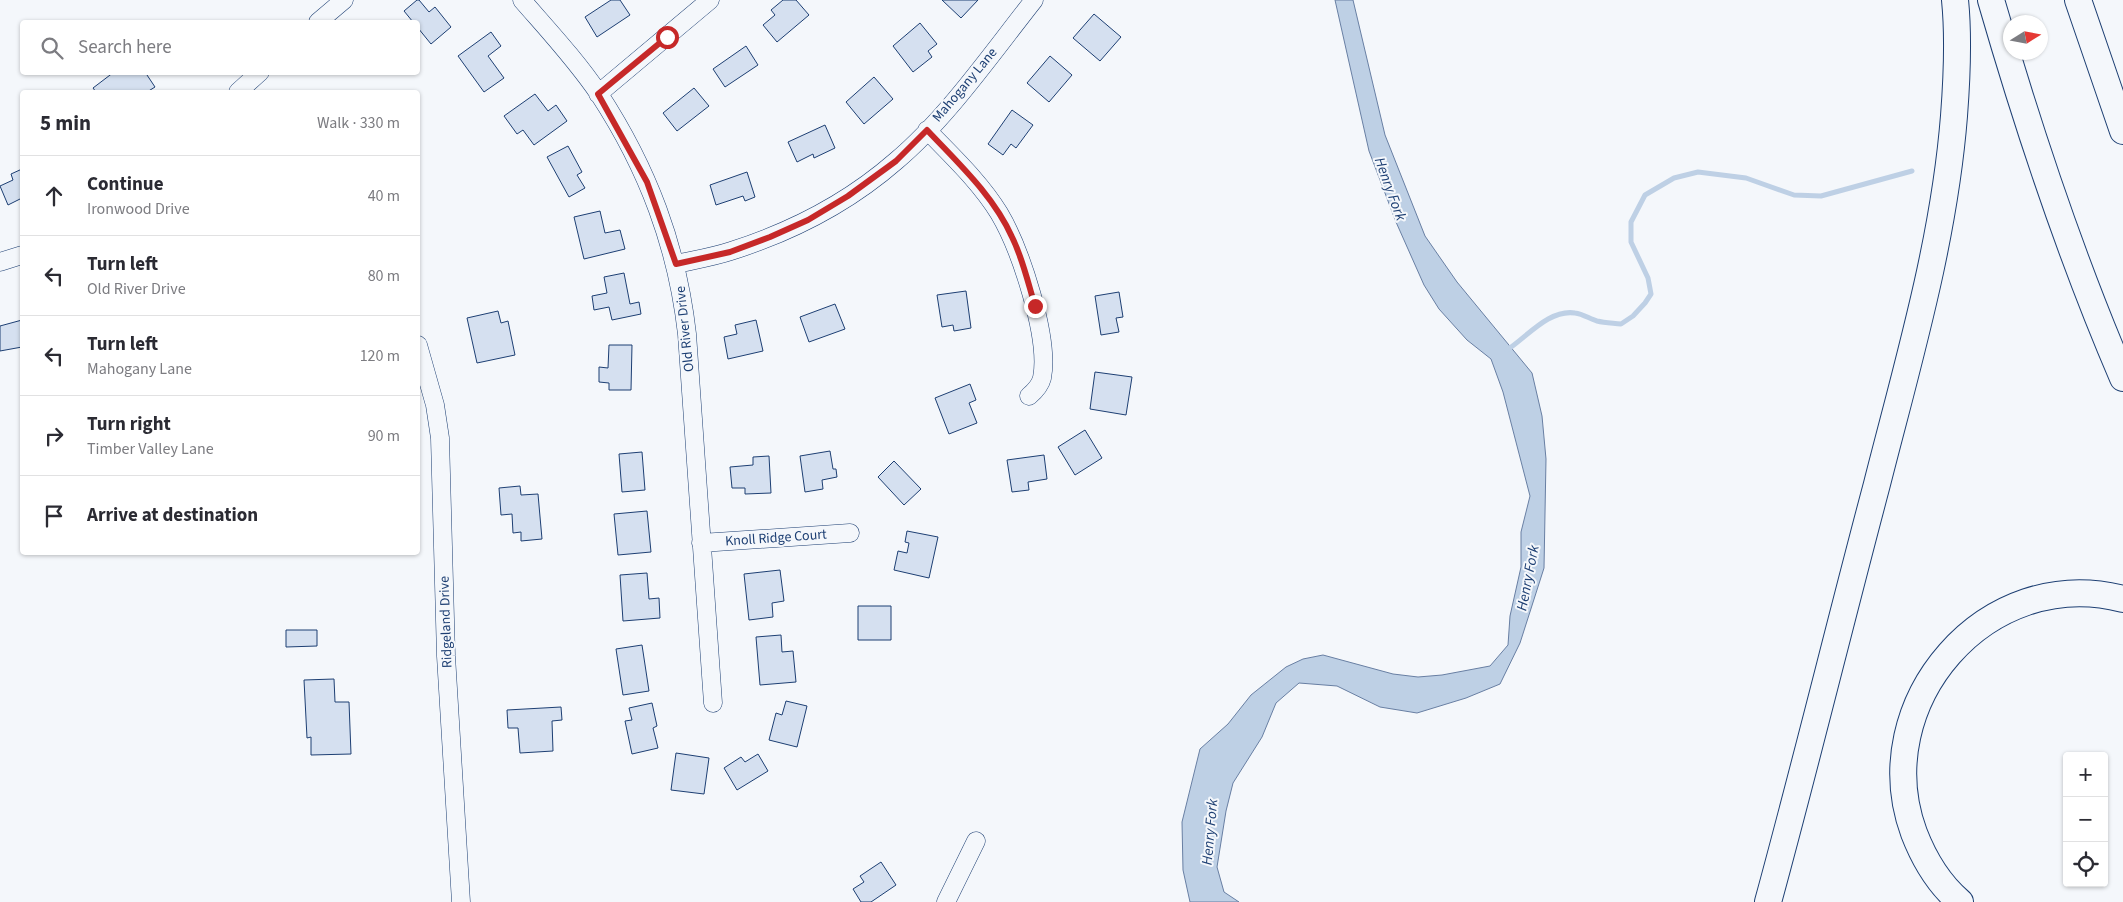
<!DOCTYPE html>
<meta charset="utf-8">
<style>
:root{--surface:#fff;--page:#f7f7f7;--text:#2b2b33;--muted:#7c7c81;--line:#e1e1e2}
body{margin:0;font-family:"Source Sans 3",sans-serif;background:var(--page);color:var(--text)}
.controls{position:absolute;right:15px;bottom:15px;display:grid;overflow:hidden;border-radius:5px;box-shadow:0 1px 4px #0004}
.controls button{width:45px;height:45px;display:grid;place-items:center;padding:0;border:0;border-bottom:1px solid var(--line);background:var(--surface);color:var(--text);font:25px sans-serif}
.compass{position:absolute;left:2003px;top:15px;width:45px;height:45px;border-radius:50%;background:var(--surface);box-shadow:0 1px 4px #0004;rotate:79deg}
.stop{position:absolute;width:15px;height:15px;margin:-11px;border:4px solid #c62828;border-radius:50%;background:#fff}
.stop.end{background:#c62828;border-color:#fff;box-shadow:0 1px 5px #0008}
.list{margin:0;padding:0;list-style:none}
h2{display:flex;justify-content:space-between;align-items:center;height:65px;margin:0;padding:0 20px;font-size:21px}
h2 small{font-size:16px;font-weight:400;color:var(--muted)}
.list li{display:grid;grid-template-columns:32px 1fr auto;gap:15px;align-items:center;box-sizing:border-box;height:80px;padding:0 20px;border-top:1px solid var(--line)}
.list b{display:block;font-size:19px;white-space:nowrap}
.list p{margin:0;font-size:16px;white-space:nowrap;color:var(--muted)}
.list em{font-size:16px;font-style:normal;color:var(--muted)}
.icon{flex:none;width:28px;height:28px;fill:none;stroke:currentColor;stroke-width:2;stroke-linecap:round;stroke-linejoin:round}
.map{position:relative;flex:none;width:2123px;height:902px;overflow:hidden}
.search{position:absolute;background:var(--surface);box-shadow:0 1px 4px #0004;left:20px;top:20px;width:400px;height:55px;display:flex;align-items:center;gap:12px;box-sizing:border-box;padding:0 18px;border-radius:5px;color:var(--muted);font-size:19px}
.panel{position:absolute;background:var(--surface);box-shadow:0 1px 4px #0004;left:20px;top:90px;width:400px;height:465px;border-radius:5px}
.map>svg:first-child{display:block}
</style>
<div class="map">
<svg width="2123" height="902" viewBox="0 0 2123 902">
<rect width="100%" height="100%" fill="#f4f7fb"/>
<path fill="#bed0e5" stroke="#687fa3" d="M 1335,0 L 1353,0 L 1385,135 L 1425,236 L 1457,282 L 1532,373 L 1542,416 L 1546,459 L 1544,568 L 1520,643 L 1500,684 L 1466,698 L 1417,713 L 1380,707 L 1337,686 L 1299,683 L 1276,703 L 1262,737 L 1233,783 L 1226,811 L 1217,867 L 1224,892 L 1239,902 L 1190,902 L 1183,870 L 1182,822 L 1200,749 L 1228,724 L 1251,695 L 1286,667 L 1303,659 L 1323,655 L 1393,674 L 1418,677 L 1442,675 L 1490,666 L 1508,645 L 1510,616 L 1521,567 L 1521,532 L 1530,496 L 1503,392 L 1491,359 L 1467,340 L 1439,309 L 1424,285 L 1396,222 L 1369,151 Z"/>
<g fill="none" stroke-linecap="round" stroke-linejoin="round">
<path stroke="#bed0e5" stroke-width="5" d="M 1507,350 C 1527,337 1549,309 1575,313 C 1583,314 1590,319 1597,321 C 1605,323 1613,323 1621,324 L 1633,316 L 1645,303 L 1651,294 L 1648,278 L 1631,242 L 1631,222 L 1645,195 L 1674,178 L 1698,172 L 1746,178 L 1794,195 L 1821,196 L 1912,171"/>
</g>
<path fill="#d5e0f0" stroke="#1d3f73" d="M 417,0 L 419,0 L 429,12 L 435,7 L 451,27 L 431,44 L 418,28 L 418,22 L 413,22 L 404,11 Z
M 611,0 L 620,0 L 630,15 L 597,37 L 585,17 Z
M 783,0 L 796,0 L 809,15 L 777,42 L 763,25 L 775,15 L 771,10 Z
M 942,0 L 978,0 L 961,18 Z
M 1094,14 L 1121,37 L 1100,61 L 1073,38 Z
M 920,23 L 937,44 L 928,51 L 932,57 L 913,72 L 893,46 Z
M 491,32 L 501,46 L 488,56 L 504,78 L 484,92 L 458,56 Z
M 746,46 L 758,65 L 725,87 L 713,69 Z
M 1050,56 L 1072,75 L 1049,102 L 1027,83 Z
M 114,72 L 145,72 L 155,87 L 147,92 L 96,92 L 93,88 Z
M 874,77 L 893,99 L 864,124 L 846,102 Z
M 694,88 L 709,106 L 677,131 L 663,113 Z
M 535,94 L 548,111 L 556,105 L 567,121 L 534,145 L 523,130 L 517,134 L 504,116 Z
M 1012,110 L 1033,125 L 1016,148 L 1011,144 L 1003,155 L 988,144 Z
M 825,125 L 835,148 L 814,158 L 813,154 L 797,162 L 788,142 Z
M 568,146 L 582,172 L 577,175 L 585,188 L 569,197 L 547,157 Z
M 22,169 L 22,198 L 8,205 L 0,186 L 13,180 L 11,174 Z
M 747,172 L 755,197 L 745,201 L 743,196 L 716,205 L 710,185 Z
M 600,211 L 605,233 L 620,230 L 625,249 L 584,259 L 574,217 Z
M 624,273 L 630,304 L 639,302 L 641,314 L 612,320 L 609,307 L 594,310 L 592,296 L 607,293 L 604,277 Z
M 966,291 L 971,328 L 954,331 L 953,325 L 942,327 L 937,295 Z
M 1119,292 L 1123,317 L 1116,318 L 1119,332 L 1101,335 L 1095,296 Z
M 835,304 L 845,329 L 809,342 L 800,317 Z
M 498,311 L 501,323 L 508,321 L 515,355 L 477,363 L 467,318 Z
M 22,320 L 22,347 L 0,351 L 0,326 Z
M 756,320 L 763,351 L 728,359 L 724,337 L 737,334 L 735,325 Z
M 609,345 L 632,345 L 631,390 L 609,390 L 609,383 L 599,382 L 599,367 L 608,368 Z
M 1095,372 L 1132,377 L 1126,415 L 1090,409 Z
M 970,384 L 976,400 L 969,403 L 977,423 L 949,434 L 935,398 Z
M 1085,430 L 1102,458 L 1075,475 L 1058,447 Z
M 830,451 L 833,469 L 836,469 L 837,477 L 822,480 L 823,489 L 805,492 L 800,456 Z
M 642,452 L 645,490 L 622,492 L 619,454 Z
M 1044,455 L 1047,479 L 1028,482 L 1029,490 L 1012,492 L 1007,460 Z
M 769,456 L 771,493 L 745,494 L 745,488 L 732,488 L 730,467 L 753,465 L 753,457 Z
M 894,461 L 921,489 L 904,505 L 878,477 Z
M 520,486 L 521,495 L 538,494 L 542,539 L 521,541 L 521,532 L 513,533 L 512,514 L 501,515 L 499,488 Z
M 647,511 L 651,552 L 618,555 L 614,514 Z
M 907,531 L 938,537 L 929,578 L 894,570 L 898,551 L 907,553 L 909,543 L 905,542 Z
M 780,570 L 784,601 L 772,603 L 773,617 L 749,620 L 744,574 Z
M 647,573 L 649,599 L 659,598 L 660,618 L 623,621 L 620,575 Z
M 858,606 L 891,606 L 891,640 L 858,640 Z
M 286,630 L 317,630 L 317,646 L 286,647 Z
M 781,635 L 782,652 L 793,651 L 796,682 L 760,685 L 756,637 Z
M 642,645 L 649,691 L 623,695 L 616,649 Z
M 334,679 L 335,702 L 349,702 L 351,754 L 311,755 L 311,737 L 307,738 L 304,680 Z
M 786,701 L 807,706 L 797,747 L 769,740 L 776,713 L 782,715 Z
M 652,703 L 657,726 L 653,728 L 658,748 L 632,754 L 625,721 L 632,720 L 629,708 Z
M 561,707 L 562,720 L 552,721 L 553,751 L 520,753 L 518,728 L 508,728 L 507,710 Z
M 676,753 L 709,758 L 704,794 L 671,790 Z
M 758,754 L 768,771 L 737,790 L 724,768 L 741,757 L 745,762 Z
M 881,862 L 896,885 L 871,902 L 861,902 L 853,889 L 864,882 L 860,876 Z"/>
<g fill="none" stroke-linecap="round" stroke-linejoin="round">
<g stroke="#1d3f73" stroke-width="19">
<path id="minor" d="M 522,0 C 548,30 577,61 599,94 C 648,169 677,246 687,334 L 713,703
M 318,22 L 344,0
M 238,92 L 260,72
M 598,94 L 710,0
M 927,130 C 952,156 980,182 999,213 C 1020,248 1050,338 1042,378 C 1040,386 1035,391 1029,396
M 0,262 L 22,255
M 676,264 C 694,260 713,257 731,251 C 791,232 849,202 896,161 C 947,118 992,53 1034,0
M 418,345 L 435,405 L 440,438 L 446,656 L 461,902
M 701,543 L 850,533
M 946,902 L 976,841"/>
</g>
<g stroke="#1d3f73" stroke-width="28">
<path id="highway" d="M 1991,0 C 2028,128 2070,255 2123,378
M 2078,0 L 2123,131
M 1768,902 C 1806,763 1840,623 1877,484 C 1908,362 1944,242 1954,116 C 1957,77 1959,39 1955,0
M 1960,902 C 1939,884 1924,859 1914,833 C 1866,703 1987,563 2123,599"/>
</g>
<use href="#minor" stroke="#f4f7fb" stroke-width="18"/>
<use href="#highway" stroke="#f4f7fb" stroke-width="26"/>
</g>
<g fill="none" stroke-linecap="round" stroke-linejoin="round">
<path stroke="#c62828" stroke-width="6" d="M 667,37 L 598,94 L 647,182 L 676,264 L 730,252 L 770,237 L 808,220 L 848,196 L 896,161 L 927,130 C 958,163 993,195 1012,237 C 1023,259 1028,283 1035,306"/>
</g>
<g text-anchor="middle" dominant-baseline="central" stroke-width="4" stroke-linejoin="round" paint-order="stroke">
<g font-size="14" fill="#1d3f73" stroke="#f4f7fb">
<text transform="translate(965 85) rotate(-50)">Mahogany Lane</text>
<text transform="translate(685 329) rotate(-96)">Old River Drive</text>
<text transform="translate(776 538) rotate(-4)">Knoll Ridge Court</text>
<text transform="translate(446 622) rotate(-92)">Ridgeland Drive</text>
</g>
<g font-size="15" font-style="italic" fill="#1d3f73" stroke="#f4f7fb">
<text transform="translate(1390 189) rotate(70)">Henry Fork</text>
<text transform="translate(1528 578) rotate(-79)">Henry Fork</text>
<text transform="translate(1210 832) rotate(-85)">Henry Fork</text>
</g>
</g>
</svg>
<div class="controls">
<button>+</button>
<button>−</button>
<button><svg class="icon" aria-label="locate" viewBox="0 0 24 24"><circle cx="12" cy="12" r="6"/><path d="M12 2v4M12 18v4M2 12h4M18 12h4"/></svg></button>
</div>
<svg class="compass" viewBox="-18 -18 36 36"><path d="M0-13l5 13h-10z" fill="#e53935"/><path d="M0 13l5-13h-10z" fill="#7c7c81"/></svg>
<div class="stop" style="left:667px;top:37px"></div>
<div class="stop end" style="left:1035px;top:306px"></div>
<div class="search"><svg class="icon" aria-label="search" viewBox="0 0 24 24"><circle cx="10" cy="10" r="6"/><path d="M15 15l6 6"/></svg>Search here</div>
<section class="panel">
<h2>5 min<small>Walk · 330 m</small></h2>
<ul class="list">
<li><svg class="icon" aria-label="ahead" viewBox="0 0 24 24"><path d="M12 20V5M6 11l6-6 6 6"/></svg><div><b>Continue</b><p>Ironwood Drive</p></div><em>40 m</em></li>
<li><svg class="icon" aria-label="left" viewBox="0 0 24 24"><path d="M17 20v-9H6M10 6l-5 5 5 5"/></svg><div><b>Turn left</b><p>Old River Drive</p></div><em>80 m</em></li>
<li><svg class="icon" aria-label="left" viewBox="0 0 24 24"><path d="M17 20v-9H6M10 6l-5 5 5 5"/></svg><div><b>Turn left</b><p>Mahogany Lane</p></div><em>120 m</em></li>
<li><svg class="icon" aria-label="right" viewBox="0 0 24 24"><path d="M7 20v-9h11M14 6l5 5-5 5"/></svg><div><b>Turn right</b><p>Timber Valley Lane</p></div><em>90 m</em></li>
<li><svg class="icon" aria-label="arrive" viewBox="0 0 24 24"><path d="M6 21V4h12l-3 4 3 4H6"/></svg><div><b>Arrive at destination</b></div></li>
</ul>
</section>
</div>
